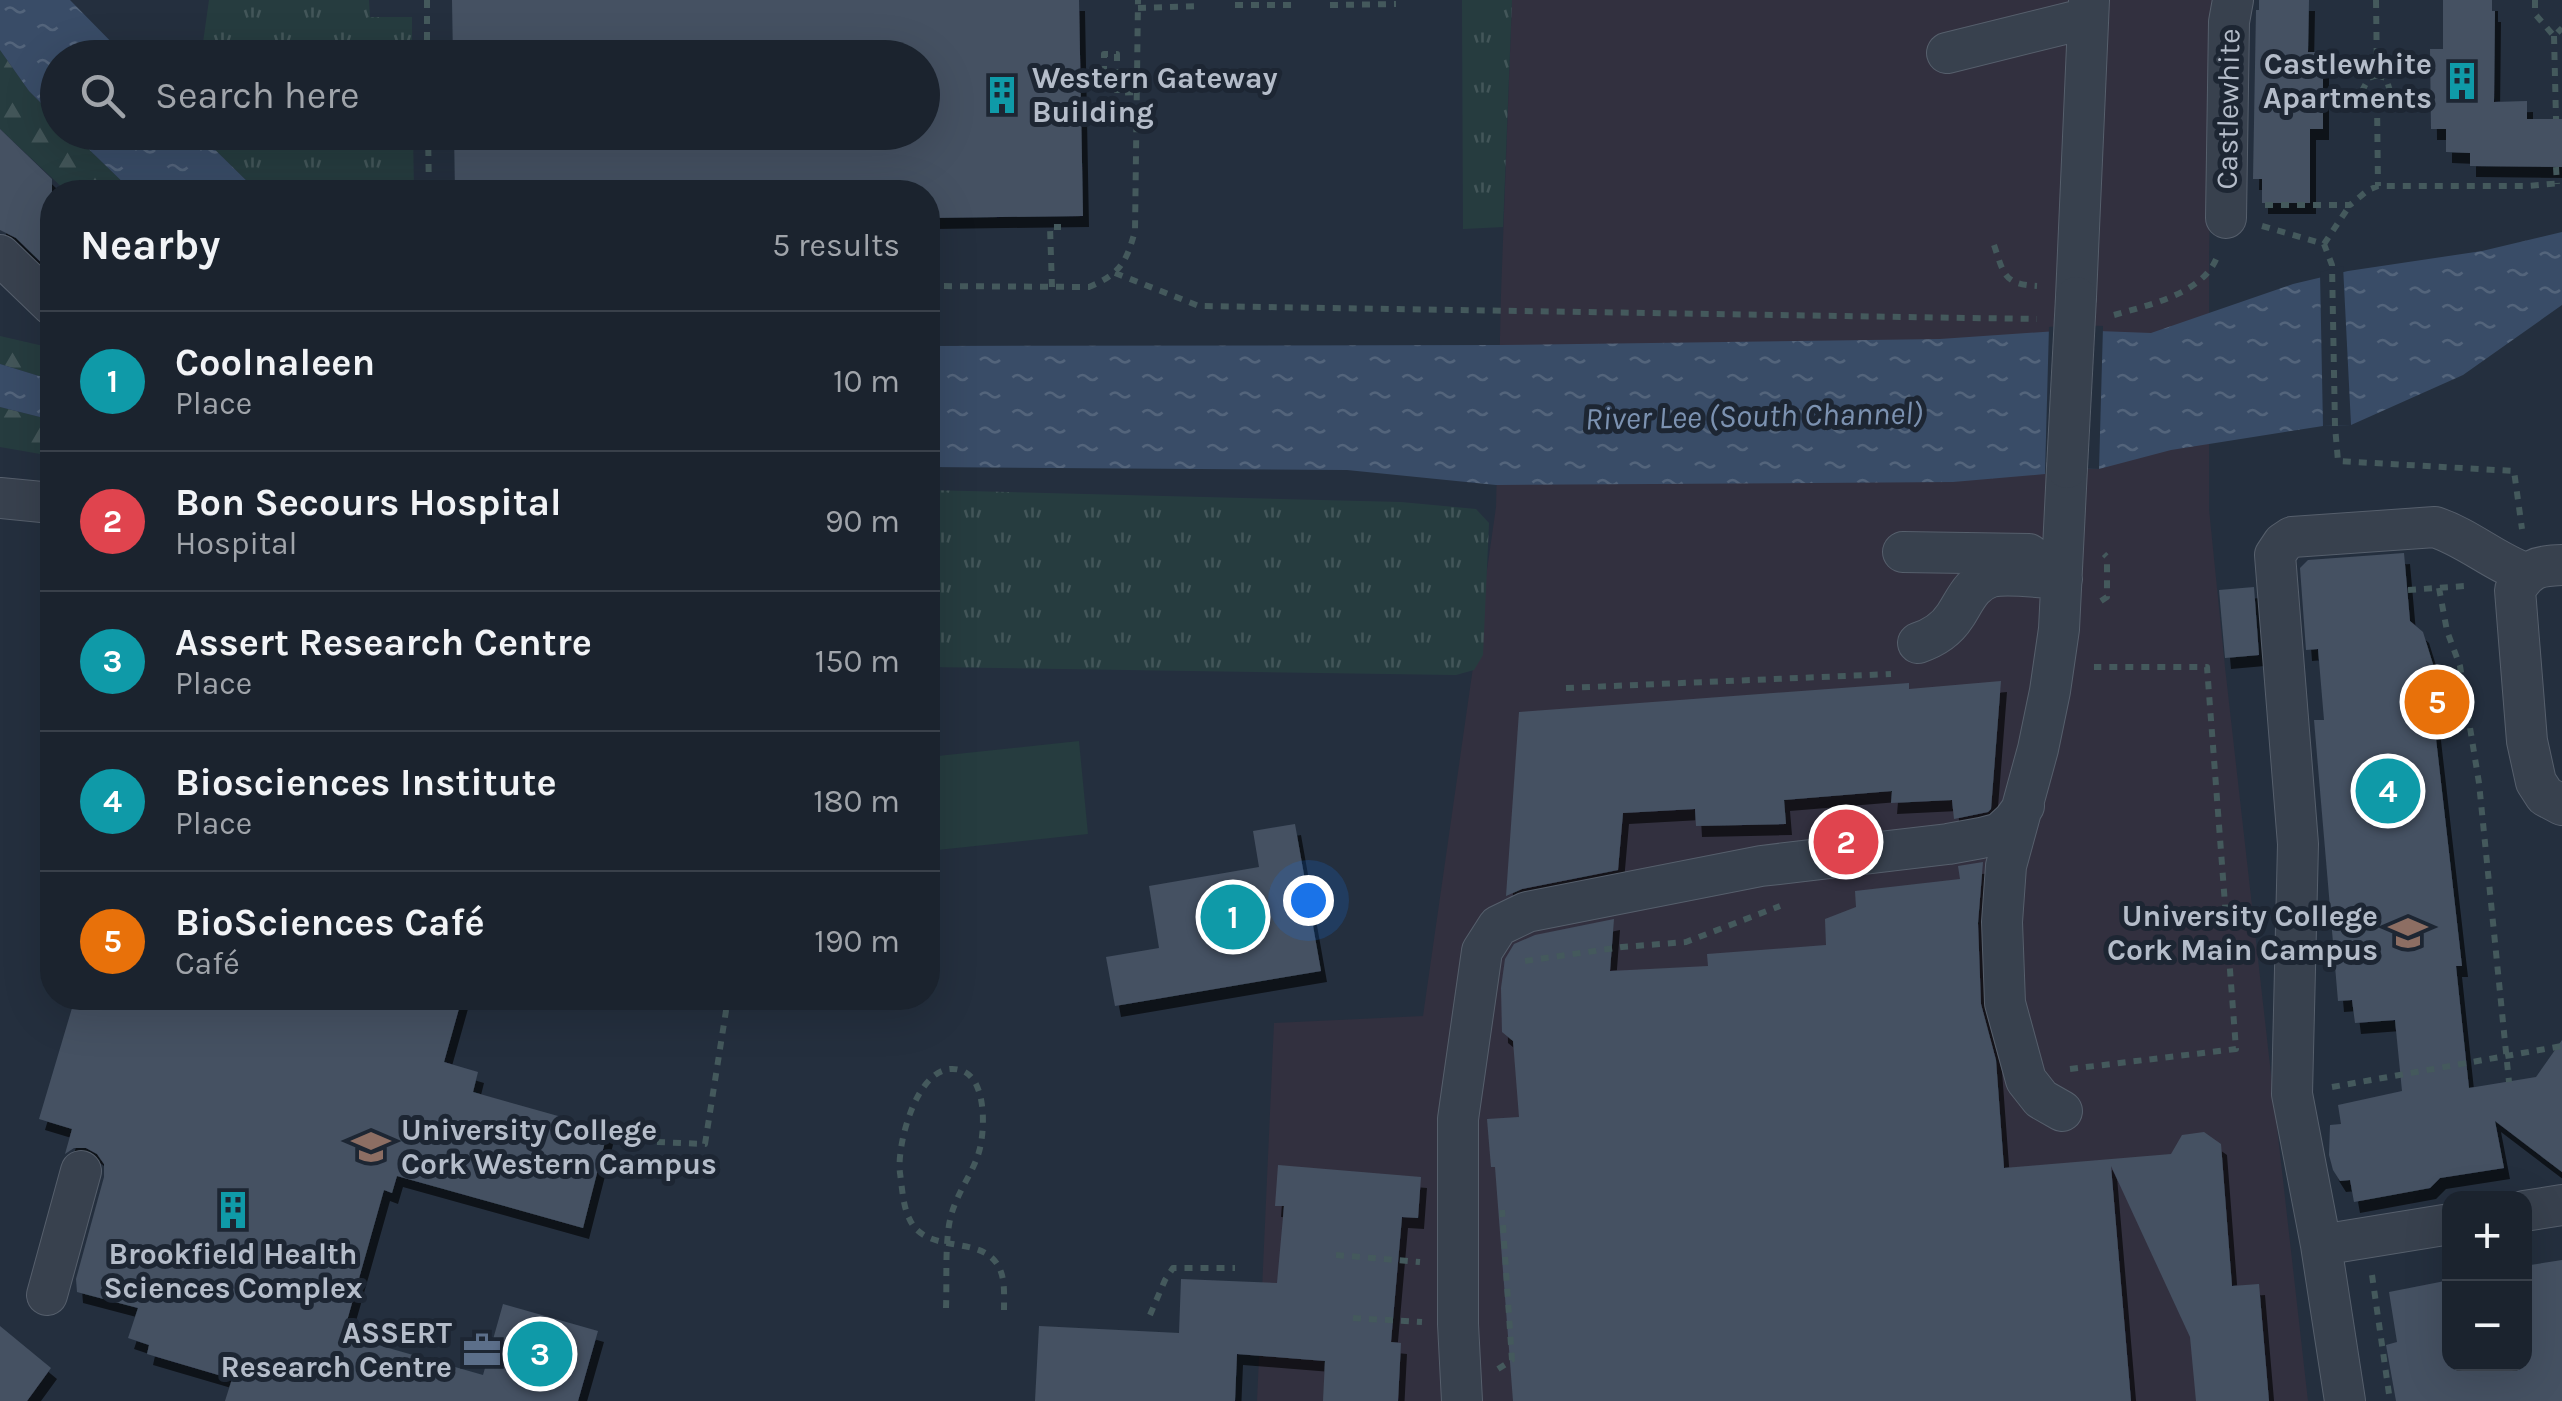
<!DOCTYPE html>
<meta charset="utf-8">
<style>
:root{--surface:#1b232e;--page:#242b36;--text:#f1f3f6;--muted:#a0a4aa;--line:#39404a;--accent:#8ab4f8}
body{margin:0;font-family:Karla,sans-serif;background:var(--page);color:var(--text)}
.controls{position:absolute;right:30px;bottom:30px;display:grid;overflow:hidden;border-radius:20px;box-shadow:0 10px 40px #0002}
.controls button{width:90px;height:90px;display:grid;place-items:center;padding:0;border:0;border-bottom:2px solid var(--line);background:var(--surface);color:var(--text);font:50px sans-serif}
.you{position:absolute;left:1308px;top:900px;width:35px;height:35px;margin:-25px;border:8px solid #fff;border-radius:50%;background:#1a73e8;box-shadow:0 0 0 15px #1a73e833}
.badge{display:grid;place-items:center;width:65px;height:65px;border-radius:50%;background:var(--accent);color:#fff;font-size:32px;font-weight:700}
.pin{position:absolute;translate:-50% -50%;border:5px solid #fff;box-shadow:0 2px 10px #0006}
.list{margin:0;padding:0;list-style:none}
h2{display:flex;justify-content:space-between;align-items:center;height:130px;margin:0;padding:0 40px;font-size:42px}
h2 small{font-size:32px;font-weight:400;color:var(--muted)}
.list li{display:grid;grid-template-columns:65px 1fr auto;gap:30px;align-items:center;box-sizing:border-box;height:140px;padding:0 40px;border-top:2px solid var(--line)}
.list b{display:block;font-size:38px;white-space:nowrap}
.list p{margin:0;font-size:32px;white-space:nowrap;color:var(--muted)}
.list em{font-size:32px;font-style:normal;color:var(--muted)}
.icon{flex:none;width:55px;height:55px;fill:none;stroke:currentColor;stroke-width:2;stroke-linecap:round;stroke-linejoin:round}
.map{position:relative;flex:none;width:2562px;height:1401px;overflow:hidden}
.search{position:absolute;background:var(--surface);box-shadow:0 10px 40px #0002;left:40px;top:40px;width:900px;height:110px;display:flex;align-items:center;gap:25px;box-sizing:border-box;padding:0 35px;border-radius:55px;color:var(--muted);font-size:38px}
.panel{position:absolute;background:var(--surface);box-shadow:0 10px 40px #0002;left:40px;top:180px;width:900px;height:830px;border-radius:40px}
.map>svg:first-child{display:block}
</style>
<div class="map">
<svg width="2562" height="1401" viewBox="0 0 2562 1401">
<defs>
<pattern id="grass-tufts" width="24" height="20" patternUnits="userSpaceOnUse" patternTransform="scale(2.5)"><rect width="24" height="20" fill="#263c3f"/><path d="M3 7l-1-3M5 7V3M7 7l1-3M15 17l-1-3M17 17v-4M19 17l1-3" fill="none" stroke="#435659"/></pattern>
<pattern id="forest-firs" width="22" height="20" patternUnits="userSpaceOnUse" patternTransform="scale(2.5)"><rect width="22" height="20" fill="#263c3f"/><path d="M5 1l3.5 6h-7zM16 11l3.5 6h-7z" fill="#435659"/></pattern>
<pattern id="water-ripples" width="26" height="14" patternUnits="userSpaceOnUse" patternTransform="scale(2.5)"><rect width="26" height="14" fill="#394c67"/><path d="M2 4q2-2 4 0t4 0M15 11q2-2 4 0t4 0" fill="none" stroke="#53647b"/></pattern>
<filter id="shadow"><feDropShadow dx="6" dy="11" stdDeviation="0" flood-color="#0009"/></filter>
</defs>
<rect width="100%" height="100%" fill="#242f3e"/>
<path fill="#32303f" d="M 1512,0 L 2214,0 L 2209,256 L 2209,509 L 2225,667 L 2308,1401 L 1257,1401 L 1274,1023 L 1423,1016 L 1496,507 L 1501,294 Z"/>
<path fill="url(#grass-tufts)" d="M 209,0 L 369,0 L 370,17 L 412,17 L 412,57 L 201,57 Z
M 1462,0 L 1512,0 L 1503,227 L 1463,229 Z
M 198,133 L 413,133 L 414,192 L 258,192 Z
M 928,490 L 1401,502 L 1476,509 L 1489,523 L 1483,655 L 1474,670 L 1456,675 L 928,667 Z"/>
<path fill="url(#forest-firs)" d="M 0,50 L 29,91 L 57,119 L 58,132 L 72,133 L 133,192 L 67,192 L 0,129 Z
M 0,336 L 52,348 L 52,380 L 0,364 Z
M 0,407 L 52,420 L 52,456 L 0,447 Z"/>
<path fill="#263c3f" d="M 1079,741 L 1088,834 L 928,851 L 928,757 Z"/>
<path fill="url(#water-ripples)" d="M 0,0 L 70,0 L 126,57 L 58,58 L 57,119 L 29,91 L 0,50 Z
M 72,133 L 198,133 L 258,192 L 133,192 Z
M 2562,232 L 2562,305 L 2463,375 L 2351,425 L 2323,426 L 2171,450 L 2099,469 L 2068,468 L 2045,474 L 1953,482 L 1496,485 L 1347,470 L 928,467 L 928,346 L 1500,345 L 1940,339 L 2072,330 L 2151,333 L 2293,284 L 2348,271 L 2482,251 Z
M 0,364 L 52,380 L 52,420 L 0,407 Z"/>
<path fill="#242f3e" d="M 2343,266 L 2351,425 L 2323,426 L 2320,272 Z
M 2072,325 L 2103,326 L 2099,469 L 2067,468 L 2045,474 L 2049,327 Z"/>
<path fill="#455162" filter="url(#shadow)" d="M 452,0 L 1079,0 L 1083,216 L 928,218 L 928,192 L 455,192 L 454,132 L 922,132 L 922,58 L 453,58 Z
M 2259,0 L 2309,0 L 2308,52 L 2323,52 L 2323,129 L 2310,129 L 2310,203 L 2262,203 L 2262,179 L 2253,179 L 2256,10 L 2259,10 Z
M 2443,0 L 2492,0 L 2492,11 L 2495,11 L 2494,102 L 2527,101 L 2527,119 L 2562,119 L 2562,167 L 2470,166 L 2470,153 L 2446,152 L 2446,129 L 2431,129 L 2430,49 L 2443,49 Z
M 0,129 L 52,179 L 52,273 L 16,238 L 0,230 Z
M 2404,553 L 2410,621 L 2423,632 L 2446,706 L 2434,721 L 2462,966 L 2456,966 L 2469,1088 L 2536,1077 L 2562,1040 L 2562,1172 L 2495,1121 L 2504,1168 L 2440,1178 L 2430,1188 L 2354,1202 L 2350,1180 L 2340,1181 L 2333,1170 L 2329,1155 L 2330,1125 L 2341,1124 L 2338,1105 L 2402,1091 L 2395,1020 L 2355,1023 L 2352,1000 L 2338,1001 L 2314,720 L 2324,720 L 2318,649 L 2306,650 L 2300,568 L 2308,560 Z
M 2254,587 L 2259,655 L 2225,658 L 2219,590 Z
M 2001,681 L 1991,809 L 1988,812 L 1954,819 L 1952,800 L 1891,803 L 1892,791 L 1784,800 L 1786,824 L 1696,826 L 1695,809 L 1623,813 L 1618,870 L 1522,889 L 1506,896 L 1519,712 L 1909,683 L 1909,689 Z
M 1295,824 L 1321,971 L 1115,1006 L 1106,957 L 1159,948 L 1149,886 L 1259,867 L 1253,831 Z
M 1983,862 L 1978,923 L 1981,1004 L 1996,1060 L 2004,1168 L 2171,1154 L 2182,1135 L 2204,1132 L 2221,1144 L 2232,1286 L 2259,1284 L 2269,1401 L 2196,1401 L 2190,1337 L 2111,1166 L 2131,1401 L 1513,1401 L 1495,1167 L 1491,1167 L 1487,1119 L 1519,1117 L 1513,1041 L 1502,1032 L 1501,988 L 1505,959 L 1514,944 L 1535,935 L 1614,919 L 1610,971 L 1708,966 L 1707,954 L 1826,945 L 1825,919 L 1856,907 L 1855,891 L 1960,879 L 1958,866 Z
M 75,998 L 462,998 L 444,1062 L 478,1072 L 473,1092 L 608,1130 L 583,1228 L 397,1176 L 392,1193 L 384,1190 L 343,1335 L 483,1375 L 503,1304 L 598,1331 L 578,1401 L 225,1401 L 232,1379 L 147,1354 L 149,1345 L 128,1338 L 138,1308 L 77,1292 L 76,1279 L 104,1177 L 104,1164 L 97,1154 L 86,1148 L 74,1148 L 65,1154 L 72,1129 L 39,1119 Z
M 1278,1165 L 1421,1177 L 1418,1218 L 1402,1217 L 1391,1342 L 1401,1343 L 1398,1401 L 1323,1401 L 1325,1361 L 1237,1354 L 1235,1401 L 1035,1401 L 1039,1326 L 1179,1333 L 1181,1279 L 1277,1283 L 1284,1206 L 1275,1206 Z
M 2562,1260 L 2562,1401 L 2396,1401 L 2386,1345 L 2397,1342 L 2389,1292 L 2450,1280 L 2450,1364 L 2524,1364 L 2524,1266 Z
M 0,1326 L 51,1368 L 27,1401 L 0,1401 Z"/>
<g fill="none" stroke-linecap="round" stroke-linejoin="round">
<g stroke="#565f6c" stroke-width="42">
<path id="minor" d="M 1947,53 L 2088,18
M 2226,218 L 2229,22 L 2233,0
M 0,255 L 52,305
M 2076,297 L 2089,0
M 0,498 L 52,503
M 1903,552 L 2029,554
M 2562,565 C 2537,566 2529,568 2515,590 L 2527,741 L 2536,782 L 2545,796 L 2562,805
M 1918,643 C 1933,638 1946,630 1955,616 C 1965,601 1971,583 1991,577 C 2007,573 2045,578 2062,579
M 2062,1111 L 2041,1099 L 2026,1080 L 2005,1003 L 2002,922 L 2006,866 L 2038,749 L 2050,691 L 2059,629 L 2067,468
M 2524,1211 L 2562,1205
M 2321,1245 L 2292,1094 L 2298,844 L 2275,555 L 2283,543 L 2292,537 L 2435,527 C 2468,538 2493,561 2525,573
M 47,1295 L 81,1171
M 1462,1401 L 1458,1324 L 1458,1119 L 1482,951 L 1498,926 L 1527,912 L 1761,866 L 1948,844 L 1981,838 L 2000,833 L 2013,821 L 2024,806
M 2345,1401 L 2321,1245 L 2450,1224"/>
</g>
<path stroke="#44595c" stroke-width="6" stroke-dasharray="8 8" stroke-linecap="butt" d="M 427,0 L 427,58
M 2376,0 L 2377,75
M 2535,0 L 2535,14 L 2554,36 L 2562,28
M 1235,5 L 1299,5
M 1330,5 L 1396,4
M 1138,8 L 1201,6
M 2554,36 L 2556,119
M 2377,75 L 2369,78 L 2363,89 C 2365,97 2369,102 2377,102
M 2377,75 L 2386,78 L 2390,91 L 2386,99 L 2377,102
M 1104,90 L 1104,54 L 1117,54 L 1117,93 L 1136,92
M 2377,102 L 2378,186
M 428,132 L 429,192
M 2556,167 L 2557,184
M 2265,205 L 2350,205 L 2368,190 L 2378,186 L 2527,186 L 2562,183
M 2262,226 L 2324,244 L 2332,265 L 2335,426 L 2338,461 L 2514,471 L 2522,529
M 928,229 L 930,229 L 931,286
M 2324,244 L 2350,205
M 1994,245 C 2004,274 2003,284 2037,286
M 1115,273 L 1199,306 L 2037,319
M 928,286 L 1089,287 C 1120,274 1126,263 1135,231 L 1138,0
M 1052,287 L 1050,227 L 1061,227
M 2114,315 C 2148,305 2203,294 2217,257
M 2439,588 L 2447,631 L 2460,666 L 2479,783 L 2509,1082
M 2408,590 L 2465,586
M 2101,601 L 2107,597 L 2107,557 L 2104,554
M 1566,688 L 1891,674
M 1525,961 L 1622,947 L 1686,942 L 1780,906
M 2070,1069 L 2236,1049 L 2207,667 L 2094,667
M 2332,1087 L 2562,1046
M 657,1142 L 705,1144 L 728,998
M 1336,1255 L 1420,1262
M 2372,1275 L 2390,1401
M 946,1308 C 947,1281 945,1252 949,1225 C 954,1194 974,1174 980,1148 C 985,1127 986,1081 963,1071 C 919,1054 896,1145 900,1173 C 902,1187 903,1206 909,1218 C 926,1258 987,1231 1001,1272 C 1005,1283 1004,1298 1004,1310
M 1150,1315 L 1165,1280 L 1173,1268 L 1235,1268
M 1353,1318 L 1422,1322
M 1498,1369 L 1512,1360 L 1502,1210"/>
<use href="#minor" stroke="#38414e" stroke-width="40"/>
<g stroke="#565f6c" stroke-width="42" stroke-linecap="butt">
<path id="minor-bridge" d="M 2067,468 L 2076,297"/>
</g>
<use href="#minor-bridge" stroke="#38414e" stroke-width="40"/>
</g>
<defs>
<g id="building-bare" transform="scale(3)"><path d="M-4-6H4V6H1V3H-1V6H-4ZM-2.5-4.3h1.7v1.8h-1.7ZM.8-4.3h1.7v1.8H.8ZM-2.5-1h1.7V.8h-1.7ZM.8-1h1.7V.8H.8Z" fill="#0f9aa8" stroke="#1d2633" stroke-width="2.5" paint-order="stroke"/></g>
<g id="university-bare" transform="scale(3)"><path d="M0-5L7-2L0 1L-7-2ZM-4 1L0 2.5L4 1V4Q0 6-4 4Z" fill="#8d6e63" stroke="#1d2633" stroke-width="2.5" paint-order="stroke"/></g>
<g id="office-bare" transform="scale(3)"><path d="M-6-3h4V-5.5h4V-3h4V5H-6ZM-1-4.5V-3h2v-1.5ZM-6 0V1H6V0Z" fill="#5c6f8a" stroke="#1d2633" stroke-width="2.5" paint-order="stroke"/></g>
</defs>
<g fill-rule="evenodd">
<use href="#building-bare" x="2462" y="81"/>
<use href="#building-bare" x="1002" y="95"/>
<use href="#university-bare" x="2408" y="933"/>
<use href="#university-bare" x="371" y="1147"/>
<use href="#building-bare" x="233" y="1210"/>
<use href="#office-bare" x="482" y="1350"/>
</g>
<g text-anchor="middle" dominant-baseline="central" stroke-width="10" stroke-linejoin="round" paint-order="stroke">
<g font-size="30" font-weight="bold" fill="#b4bcc9" stroke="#1d2633" text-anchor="end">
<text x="2432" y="64">Castlewhite<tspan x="2432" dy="34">Apartments</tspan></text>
<text x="1032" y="78" text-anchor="start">Western Gateway<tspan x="1032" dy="34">Building</tspan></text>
<text x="2378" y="916">University College<tspan x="2378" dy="34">Cork Main Campus</tspan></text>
<text x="401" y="1130" text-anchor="start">University College<tspan x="401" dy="34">Cork Western Campus</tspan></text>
<text x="233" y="1254" text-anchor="middle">Brookfield Health<tspan x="233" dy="34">Sciences Complex</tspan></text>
<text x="452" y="1333">ASSERT<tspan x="452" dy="34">Research Centre</tspan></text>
</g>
<g font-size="30" fill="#b4bcc9" stroke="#1d2633">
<text transform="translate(2228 109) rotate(-89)">Castlewhite</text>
</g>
<g font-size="32" font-style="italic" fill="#7c92b1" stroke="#1d2633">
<text transform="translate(1754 416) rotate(-1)">River Lee (South Channel)</text>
</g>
</g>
</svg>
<div class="controls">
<button>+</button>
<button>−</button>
</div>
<div class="you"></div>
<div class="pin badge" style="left:1233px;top:917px;background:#0f9aa8">1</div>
<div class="pin badge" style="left:1846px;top:842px;background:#e0444e">2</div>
<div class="pin badge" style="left:540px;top:1354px;background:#0f9aa8">3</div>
<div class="pin badge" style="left:2388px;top:791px;background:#0f9aa8">4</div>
<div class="pin badge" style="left:2437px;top:702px;background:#e8710a">5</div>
<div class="search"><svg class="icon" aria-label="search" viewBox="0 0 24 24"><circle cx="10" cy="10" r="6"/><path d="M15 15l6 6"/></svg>Search here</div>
<section class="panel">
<h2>Nearby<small>5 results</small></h2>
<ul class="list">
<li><span class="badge" style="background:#0f9aa8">1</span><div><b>Coolnaleen</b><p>Place</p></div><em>10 m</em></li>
<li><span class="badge" style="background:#e0444e">2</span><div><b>Bon Secours Hospital</b><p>Hospital</p></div><em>90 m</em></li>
<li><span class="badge" style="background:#0f9aa8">3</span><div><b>Assert Research Centre</b><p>Place</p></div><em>150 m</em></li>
<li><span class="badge" style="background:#0f9aa8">4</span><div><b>Biosciences Institute</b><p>Place</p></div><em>180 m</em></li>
<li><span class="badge" style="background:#e8710a">5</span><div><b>BioSciences Café</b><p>Café</p></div><em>190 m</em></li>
</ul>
</section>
</div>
